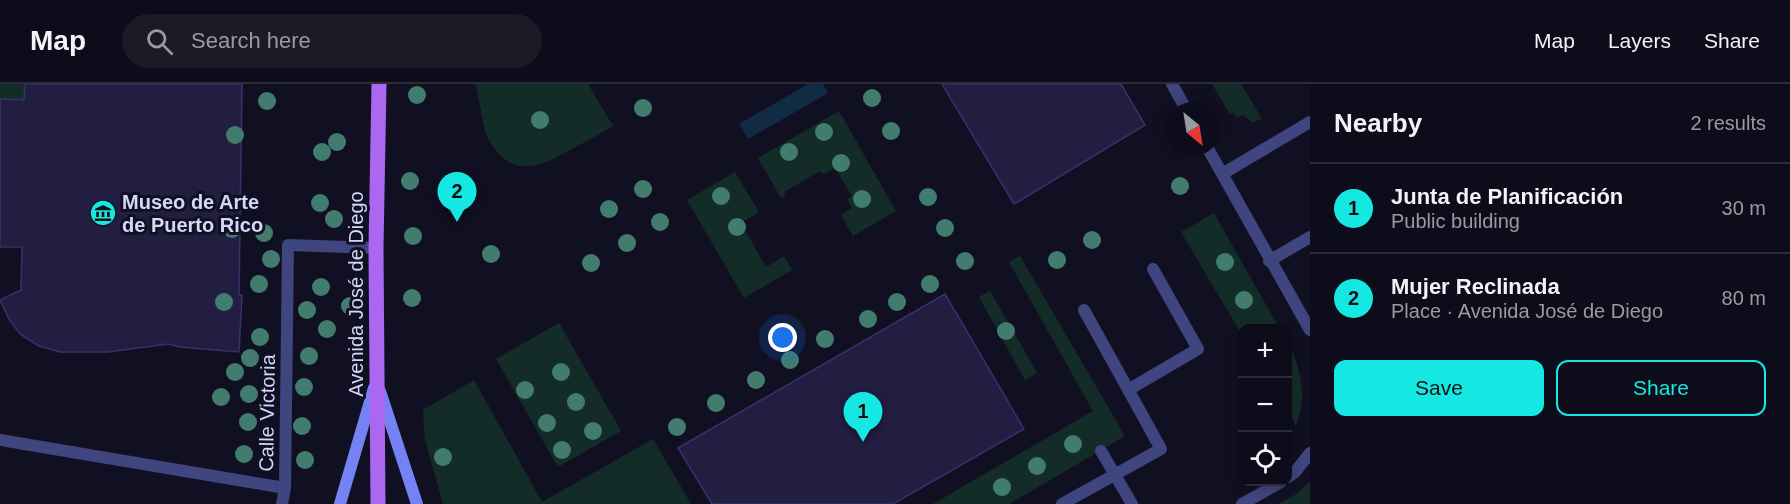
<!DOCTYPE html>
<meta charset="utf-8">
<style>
:root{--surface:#0d0c1a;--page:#1b1a27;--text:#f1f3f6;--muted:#9a9ba2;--line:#2d2c39;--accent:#15e8e3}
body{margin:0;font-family:Helvetica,sans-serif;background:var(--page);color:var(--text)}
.controls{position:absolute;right:18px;bottom:18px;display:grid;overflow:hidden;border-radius:12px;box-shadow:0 3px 9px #0003}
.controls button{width:54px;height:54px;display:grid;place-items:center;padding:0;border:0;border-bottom:2px solid var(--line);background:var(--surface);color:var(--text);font:30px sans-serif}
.compass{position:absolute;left:1166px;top:18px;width:54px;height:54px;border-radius:50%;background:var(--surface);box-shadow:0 3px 9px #0003;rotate:150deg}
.you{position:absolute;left:783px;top:254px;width:21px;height:21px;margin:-15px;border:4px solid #fff;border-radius:50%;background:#1a73e8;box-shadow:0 0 0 9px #1a73e833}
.badge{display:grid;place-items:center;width:39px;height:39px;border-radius:50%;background:var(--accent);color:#111;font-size:20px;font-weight:700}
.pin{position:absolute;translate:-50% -50px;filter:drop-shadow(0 2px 3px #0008)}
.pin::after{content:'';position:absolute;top:32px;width:21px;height:18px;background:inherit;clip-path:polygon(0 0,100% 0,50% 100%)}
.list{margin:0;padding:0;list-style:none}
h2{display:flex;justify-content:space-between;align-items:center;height:78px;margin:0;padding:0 24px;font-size:26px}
h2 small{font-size:20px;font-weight:400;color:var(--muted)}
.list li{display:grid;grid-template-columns:39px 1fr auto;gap:18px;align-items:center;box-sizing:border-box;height:90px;padding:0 24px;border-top:2px solid var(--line)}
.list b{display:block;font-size:22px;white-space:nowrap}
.list p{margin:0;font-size:20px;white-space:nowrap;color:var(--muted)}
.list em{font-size:20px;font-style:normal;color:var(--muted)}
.actions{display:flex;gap:12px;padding:18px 24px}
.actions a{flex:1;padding:14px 0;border:2px solid var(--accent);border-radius:12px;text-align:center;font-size:21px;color:var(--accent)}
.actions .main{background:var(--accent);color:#111}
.icon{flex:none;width:33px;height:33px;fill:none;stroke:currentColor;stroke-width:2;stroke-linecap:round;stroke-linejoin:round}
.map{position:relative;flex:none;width:1310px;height:420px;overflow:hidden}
header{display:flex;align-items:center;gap:36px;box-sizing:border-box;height:84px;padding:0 30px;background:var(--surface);border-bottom:2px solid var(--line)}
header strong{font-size:28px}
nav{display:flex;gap:33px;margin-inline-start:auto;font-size:21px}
.search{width:420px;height:54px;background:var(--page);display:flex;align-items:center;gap:15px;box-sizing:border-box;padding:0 21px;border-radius:33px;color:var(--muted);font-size:22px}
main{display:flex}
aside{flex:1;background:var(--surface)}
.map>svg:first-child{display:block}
</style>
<header>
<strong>Map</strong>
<div class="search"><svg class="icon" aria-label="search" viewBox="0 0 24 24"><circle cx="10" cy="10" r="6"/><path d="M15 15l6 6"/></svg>Search here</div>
<nav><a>Map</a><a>Layers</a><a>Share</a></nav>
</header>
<main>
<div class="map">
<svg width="1310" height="420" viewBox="0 0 1310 420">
<rect width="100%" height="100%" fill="#111023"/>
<path fill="#142c28" d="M 0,0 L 25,0 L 24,16 L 0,15 Z
M 476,0 L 588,0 L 613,42 C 598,51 583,59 568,67 C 531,88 506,92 485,48 Z
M 1212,0 L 1241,0 L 1262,35 L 1252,38 L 1243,31 L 1237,34 L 1234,29 L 1230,30 Z
M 839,27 L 896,127 L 853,152 L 841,131 L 852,124 L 847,115 L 852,112 L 835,84 L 823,90 L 820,87 L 784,108 L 786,111 L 781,114 L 758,74 Z
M 735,88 L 759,128 L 741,139 L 766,183 L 784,172 L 792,186 L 744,214 L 687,116 Z
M 1214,129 L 1279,244 L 1242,244 L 1242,251 L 1181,148 Z
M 1020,172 L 1125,352 L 1009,420 L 933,420 L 1093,327 L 1009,178 Z
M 990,207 L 1037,289 L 1025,296 L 979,213 Z
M 559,239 L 621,347 L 558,383 L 496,275 Z
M 1288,259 C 1302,285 1307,314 1296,342 L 1288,327 Z
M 474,296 L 542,418 L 653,355 L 691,420 L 443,420 L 425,356 L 423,326 Z
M 1310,397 L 1310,420 L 1278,420 L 1295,411 Z"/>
<path fill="#122b45" d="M 808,0 L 823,0 L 828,9 L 748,55 L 739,40 Z"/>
<path fill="#211e42" stroke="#36326c" stroke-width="1.5" d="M 25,0 L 242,0 L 239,211 L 242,211 L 239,268 L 180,263 L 168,260 L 108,268 L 60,268 L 39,262 L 20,250 L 9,235 L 0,216 L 21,206 L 22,163 L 0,163 L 0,15 L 24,16 Z
M 942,0 L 1121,0 L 1145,41 L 1014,120 Z
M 945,210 L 1024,345 L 893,420 L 712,420 L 678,364 Z"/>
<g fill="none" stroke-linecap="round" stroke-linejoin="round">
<path stroke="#3f457e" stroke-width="12" d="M 1269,177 L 1310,153
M 1128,306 L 1198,265 L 1153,185
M 0,356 L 285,404 L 288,161 L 376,164
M 1101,367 L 1132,420
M 282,420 L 285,404
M 1062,420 L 1161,365 L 1084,226"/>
<path stroke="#3f457e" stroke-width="12" d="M 1172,0 L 1187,27
M 1207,63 L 1310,246
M 1222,90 L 1310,38
M 1288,393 L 1295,388 L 1310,369
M 1242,420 L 1281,398"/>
<path stroke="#7582f3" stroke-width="12" d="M 380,307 L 417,420
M 340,420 L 374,304"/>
<path stroke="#ac67f1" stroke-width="15" d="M 378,420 L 376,164 L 379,0"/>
</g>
<g fill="#417c6e">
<circle cx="417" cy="11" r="9"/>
<circle cx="872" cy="14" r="9"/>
<circle cx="267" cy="17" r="9"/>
<circle cx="643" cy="24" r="9"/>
<circle cx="540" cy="36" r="9"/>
<circle cx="891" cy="47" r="9"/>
<circle cx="824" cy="48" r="9"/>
<circle cx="235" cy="51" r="9"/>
<circle cx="337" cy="58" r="9"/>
<circle cx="322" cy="68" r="9"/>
<circle cx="789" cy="68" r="9"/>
<circle cx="841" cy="79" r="9"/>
<circle cx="410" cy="97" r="9"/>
<circle cx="1180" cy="102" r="9"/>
<circle cx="643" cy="105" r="9"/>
<circle cx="721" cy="112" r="9"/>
<circle cx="928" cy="113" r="9"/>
<circle cx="862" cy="115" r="9"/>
<circle cx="320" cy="119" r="9"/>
<circle cx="609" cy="125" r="9"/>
<circle cx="334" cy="135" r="9"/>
<circle cx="660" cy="138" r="9"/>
<circle cx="737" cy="143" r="9"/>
<circle cx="945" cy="144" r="9"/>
<circle cx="232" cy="145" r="9"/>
<circle cx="264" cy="149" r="9"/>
<circle cx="413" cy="152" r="9"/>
<circle cx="1092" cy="156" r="9"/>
<circle cx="627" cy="159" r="9"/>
<circle cx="491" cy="170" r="9"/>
<circle cx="271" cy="175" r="9"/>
<circle cx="1057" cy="176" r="9"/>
<circle cx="965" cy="177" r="9"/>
<circle cx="1225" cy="178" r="9"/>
<circle cx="591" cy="179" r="9"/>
<circle cx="259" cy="200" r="9"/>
<circle cx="930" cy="200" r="9"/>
<circle cx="321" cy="203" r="9"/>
<circle cx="412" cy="214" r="9"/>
<circle cx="1244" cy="216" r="9"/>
<circle cx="224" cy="218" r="9"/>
<circle cx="897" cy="218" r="9"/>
<circle cx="350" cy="222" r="9"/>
<circle cx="307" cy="226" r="9"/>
<circle cx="868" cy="235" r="9"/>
<circle cx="327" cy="245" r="9"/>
<circle cx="1006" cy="247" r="9"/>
<circle cx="260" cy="253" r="9"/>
<circle cx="825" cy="255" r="9"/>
<circle cx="309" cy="272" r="9"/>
<circle cx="250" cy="274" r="9"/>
<circle cx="790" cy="276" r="9"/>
<circle cx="235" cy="288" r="9"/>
<circle cx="561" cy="288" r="9"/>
<circle cx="756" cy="296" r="9"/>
<circle cx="304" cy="303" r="9"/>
<circle cx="525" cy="306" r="9"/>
<circle cx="249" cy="310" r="9"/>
<circle cx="221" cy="313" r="9"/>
<circle cx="576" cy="318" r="9"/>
<circle cx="716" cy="319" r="9"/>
<circle cx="248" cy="338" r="9"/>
<circle cx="547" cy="339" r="9"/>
<circle cx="302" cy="342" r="9"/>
<circle cx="677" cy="343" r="9"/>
<circle cx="593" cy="347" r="9"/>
<circle cx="1073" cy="360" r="9"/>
<circle cx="562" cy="366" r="9"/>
<circle cx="244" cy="370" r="9"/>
<circle cx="443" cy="373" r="9"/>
<circle cx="305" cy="376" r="9"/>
<circle cx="1037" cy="382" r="9"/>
<circle cx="1002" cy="403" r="9"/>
</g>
<defs>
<g id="museum-disc" transform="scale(1.35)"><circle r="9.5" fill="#15e8e3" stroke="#111023"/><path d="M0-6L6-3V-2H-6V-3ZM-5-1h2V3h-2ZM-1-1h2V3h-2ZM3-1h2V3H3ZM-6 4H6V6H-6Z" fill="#111"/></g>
</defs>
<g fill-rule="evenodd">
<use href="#museum-disc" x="103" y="129"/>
</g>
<g text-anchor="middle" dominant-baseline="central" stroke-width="6" stroke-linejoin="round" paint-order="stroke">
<g font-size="20" font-weight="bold" fill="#d6d6fb" stroke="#111023" text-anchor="start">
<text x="122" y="118">Museo de Arte<tspan x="122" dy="23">de Puerto Rico</tspan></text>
</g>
<g font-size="20" fill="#d6d6fb" stroke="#111023">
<text transform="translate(356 210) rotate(-90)">Avenida José de Diego</text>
<text transform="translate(267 329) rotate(-89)">Calle Victoria</text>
</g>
</g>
</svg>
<div class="controls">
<button>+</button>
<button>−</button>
<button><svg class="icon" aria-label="locate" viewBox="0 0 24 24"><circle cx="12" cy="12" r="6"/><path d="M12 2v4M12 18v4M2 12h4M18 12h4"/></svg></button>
</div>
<svg class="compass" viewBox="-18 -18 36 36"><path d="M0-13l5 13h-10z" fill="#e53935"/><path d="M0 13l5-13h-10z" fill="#9a9ba2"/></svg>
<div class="you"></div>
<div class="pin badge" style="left:863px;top:358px">1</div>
<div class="pin badge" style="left:457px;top:138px">2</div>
</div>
<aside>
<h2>Nearby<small>2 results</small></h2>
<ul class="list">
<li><span class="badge">1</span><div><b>Junta de Planificación</b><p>Public building</p></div><em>30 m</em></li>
<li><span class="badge">2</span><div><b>Mujer Reclinada</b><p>Place · Avenida José de Diego</p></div><em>80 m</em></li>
</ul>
<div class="actions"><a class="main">Save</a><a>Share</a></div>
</aside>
</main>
